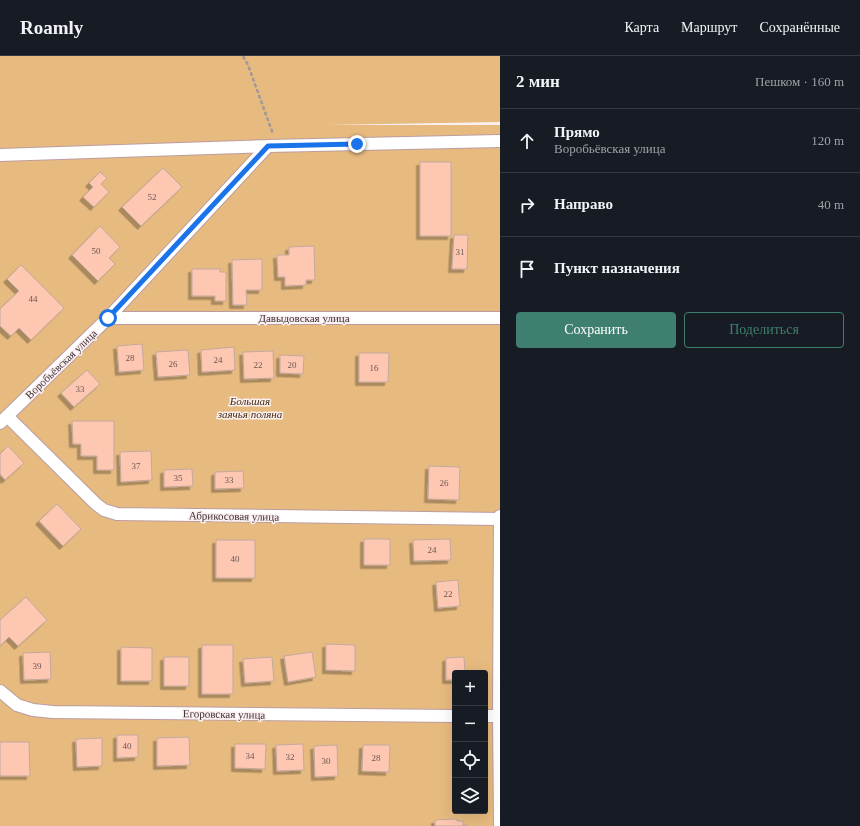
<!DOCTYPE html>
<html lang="ru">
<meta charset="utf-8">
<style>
:root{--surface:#171b24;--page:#20242c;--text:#f1f3f6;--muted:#9ea1a6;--line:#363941;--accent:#3e7f6f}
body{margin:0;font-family:"Times New Roman",serif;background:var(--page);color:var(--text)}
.controls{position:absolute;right:12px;bottom:12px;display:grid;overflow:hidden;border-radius:4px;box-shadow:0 4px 16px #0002}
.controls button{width:36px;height:36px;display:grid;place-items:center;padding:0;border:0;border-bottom:1px solid var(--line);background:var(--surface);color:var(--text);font:20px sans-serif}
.stop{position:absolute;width:12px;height:12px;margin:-9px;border:3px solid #1a73e8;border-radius:50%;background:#fff}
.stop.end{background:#1a73e8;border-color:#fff;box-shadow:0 1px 4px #0008}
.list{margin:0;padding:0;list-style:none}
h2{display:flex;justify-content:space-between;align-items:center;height:52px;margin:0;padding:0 16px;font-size:17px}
h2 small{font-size:13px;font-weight:400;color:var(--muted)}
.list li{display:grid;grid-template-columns:26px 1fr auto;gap:12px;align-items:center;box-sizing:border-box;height:64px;padding:0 16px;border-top:1px solid var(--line)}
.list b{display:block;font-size:15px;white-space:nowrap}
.list p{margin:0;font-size:13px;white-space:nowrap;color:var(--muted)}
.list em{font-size:13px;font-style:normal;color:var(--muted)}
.actions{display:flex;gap:8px;padding:12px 16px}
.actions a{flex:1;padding:9px 0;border:1px solid var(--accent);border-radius:4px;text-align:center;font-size:14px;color:var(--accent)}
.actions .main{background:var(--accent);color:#fff}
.icon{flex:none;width:22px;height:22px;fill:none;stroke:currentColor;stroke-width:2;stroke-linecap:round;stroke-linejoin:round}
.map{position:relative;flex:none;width:500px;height:770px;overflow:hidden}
header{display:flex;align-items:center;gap:24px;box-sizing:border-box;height:56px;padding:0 20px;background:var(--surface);border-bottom:1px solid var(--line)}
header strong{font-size:19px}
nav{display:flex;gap:22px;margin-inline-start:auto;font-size:14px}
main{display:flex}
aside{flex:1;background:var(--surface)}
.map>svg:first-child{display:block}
</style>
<header>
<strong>Roamly</strong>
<nav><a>Карта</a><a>Маршрут</a><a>Сохранённые</a></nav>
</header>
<main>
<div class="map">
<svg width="500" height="770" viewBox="0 0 500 770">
<defs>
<filter id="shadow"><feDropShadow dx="-3.5" dy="3.5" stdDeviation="0" flood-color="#0004"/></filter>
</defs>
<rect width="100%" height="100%" fill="#fceff1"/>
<path fill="#e7bb7f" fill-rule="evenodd" d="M 0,0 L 500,0 L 500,66 L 326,69 L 500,69 L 500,770 L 0,770 ZM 455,617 L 485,617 L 485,755 L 455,755 Z"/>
<path fill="#fdc7b2" stroke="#c3a89d" filter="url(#shadow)" d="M 420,106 L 451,106 L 451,180 L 420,180 Z
M 163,112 L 182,131 L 141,170 L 122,151 Z
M 100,116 L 107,122 L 101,128 L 109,136 L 94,151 L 83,141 L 93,131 L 89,127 Z
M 100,170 L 120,191 L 109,202 L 115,208 L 98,225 L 72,199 Z
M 454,179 L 468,179 L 467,213 L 452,213 Z
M 314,190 L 315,224 L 306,224 L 306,229 L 285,230 L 285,221 L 278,221 L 277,199 L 289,199 L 289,191 Z
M 262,203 L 262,234 L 246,234 L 247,249 L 233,249 L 232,204 Z
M 21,209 L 64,252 L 31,284 L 19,272 L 11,280 L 0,270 L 0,253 L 19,235 L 7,223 Z
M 192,213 L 220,213 L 220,216 L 226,216 L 226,245 L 215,245 L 215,240 L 192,240 Z
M 142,288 L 144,314 L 119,316 L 117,290 Z
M 234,291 L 235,314 L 202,316 L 201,294 Z
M 188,294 L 190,319 L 158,321 L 156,296 Z
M 273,295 L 274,322 L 244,323 L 243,296 Z
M 359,297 L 389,297 L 388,326 L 359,326 Z
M 280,299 L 304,300 L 303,318 L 280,317 Z
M 87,314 L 100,328 L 74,351 L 61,337 Z
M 72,365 L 114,365 L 114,414 L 97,414 L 97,400 L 81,400 L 81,388 L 73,388 Z
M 8,390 L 24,407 L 5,424 L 0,418 L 0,398 Z
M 151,395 L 152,424 L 121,426 L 120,396 Z
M 429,410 L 460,411 L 459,444 L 428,443 Z
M 192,413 L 193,430 L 164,431 L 164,414 Z
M 243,415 L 244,432 L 215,433 L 215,416 Z
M 57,448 L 81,473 L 63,490 L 39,465 Z
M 364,483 L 390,483 L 390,509 L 364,509 Z
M 450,483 L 451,504 L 414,505 L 413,484 Z
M 216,484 L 255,484 L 255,522 L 216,522 Z
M 458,524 L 460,550 L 438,552 L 436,526 Z
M 26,541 L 47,564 L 18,590 L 9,581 L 0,590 L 0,564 Z
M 326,588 L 355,589 L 355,615 L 326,614 Z
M 202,589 L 233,589 L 233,638 L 202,638 Z
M 121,591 L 152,592 L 152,625 L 121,625 Z
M 50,596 L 51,623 L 24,624 L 23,597 Z
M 312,596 L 316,621 L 288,626 L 284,600 Z
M 164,601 L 189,601 L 189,630 L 164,630 Z
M 272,601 L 274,625 L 245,627 L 243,603 Z
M 464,601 L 465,617 L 455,617 L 455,624 L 446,624 L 446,602 Z
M 117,679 L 138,679 L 138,701 L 117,702 Z
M 189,681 L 190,709 L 157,710 L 157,682 Z
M 102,682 L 102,710 L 77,711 L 76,683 Z
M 0,686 L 29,686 L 30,720 L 0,720 Z
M 235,688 L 266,688 L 265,713 L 235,712 Z
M 303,688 L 304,714 L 277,715 L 276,689 Z
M 337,689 L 338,720 L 315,721 L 314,690 Z
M 363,689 L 390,689 L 389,716 L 362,715 Z
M 457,763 L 457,765 L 463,765 L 463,769 L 467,769 L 467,770 L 435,770 L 435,764 Z"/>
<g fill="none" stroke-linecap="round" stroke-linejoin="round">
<g stroke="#bb9da1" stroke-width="14">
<path id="minor" d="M 0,99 L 268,90 L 500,85
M 108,262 L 500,262
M 7,360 L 96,448 L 104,454 L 117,458 L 500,463
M 0,367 L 108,262 L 268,90
M 500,460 L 499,660 L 500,769
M 0,635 L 17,649 L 33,654 L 53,656 L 455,660
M 485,660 L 500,660"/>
</g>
<path stroke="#a49799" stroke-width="2.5" stroke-dasharray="4 2" stroke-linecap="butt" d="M 243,0 L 248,9 L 273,78"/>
<use href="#minor" stroke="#fff" stroke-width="12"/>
</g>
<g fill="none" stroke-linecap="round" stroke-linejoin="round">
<path stroke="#1a73e8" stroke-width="5" d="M 108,262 L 268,90 L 357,88"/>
</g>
<g text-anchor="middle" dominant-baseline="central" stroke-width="3" stroke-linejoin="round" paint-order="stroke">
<g font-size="9" fill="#6d5653">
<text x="152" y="141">52</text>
<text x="96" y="195">50</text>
<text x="460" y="196">31</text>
<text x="33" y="243">44</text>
<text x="130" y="302">28</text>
<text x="218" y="304">24</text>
<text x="173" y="308">26</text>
<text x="258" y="309">22</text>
<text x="292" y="309">20</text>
<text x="374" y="312">16</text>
<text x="80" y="333">33</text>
<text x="136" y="410">37</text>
<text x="178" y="422">35</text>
<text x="229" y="424">33</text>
<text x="444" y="427">26</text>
<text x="432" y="494">24</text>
<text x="235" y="503">40</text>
<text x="448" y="538">22</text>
<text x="37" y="610">39</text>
<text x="127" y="690">40</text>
<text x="250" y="700">34</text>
<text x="290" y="701">32</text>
<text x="376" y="702">28</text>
<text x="326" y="705">30</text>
</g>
<g font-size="11" fill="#3d3133" stroke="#fceff1">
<text x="304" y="262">Давыдовская улица</text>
<text transform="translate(61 308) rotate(-44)">Воробьёвская улица</text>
<text transform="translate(234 460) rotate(1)">Абрикосовая улица</text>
<text transform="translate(224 658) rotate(1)">Егоровская улица</text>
</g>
<g font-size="11" font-style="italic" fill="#412b09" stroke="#fceff1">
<text x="250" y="345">Большая<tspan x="250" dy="13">заячья поляна</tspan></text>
</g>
</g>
</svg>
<div class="controls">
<button>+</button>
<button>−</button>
<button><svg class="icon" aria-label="locate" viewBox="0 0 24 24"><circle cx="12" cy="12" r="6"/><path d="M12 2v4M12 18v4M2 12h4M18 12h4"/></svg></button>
<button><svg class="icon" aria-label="layers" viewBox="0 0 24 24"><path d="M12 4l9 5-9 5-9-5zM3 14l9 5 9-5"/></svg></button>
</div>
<div class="stop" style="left:108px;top:262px"></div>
<div class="stop end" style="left:357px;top:88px"></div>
</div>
<aside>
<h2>2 мин<small>Пешком · 160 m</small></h2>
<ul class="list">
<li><svg class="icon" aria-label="ahead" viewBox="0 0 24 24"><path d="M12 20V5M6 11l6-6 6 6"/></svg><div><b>Прямо</b><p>Воробьёвская улица</p></div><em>120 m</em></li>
<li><svg class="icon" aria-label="right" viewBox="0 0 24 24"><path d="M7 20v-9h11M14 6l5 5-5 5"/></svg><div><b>Направо</b></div><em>40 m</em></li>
<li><svg class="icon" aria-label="arrive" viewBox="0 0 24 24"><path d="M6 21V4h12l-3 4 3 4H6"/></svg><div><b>Пункт назначения</b></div></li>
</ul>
<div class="actions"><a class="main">Сохранить</a><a>Поделиться</a></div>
</aside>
</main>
